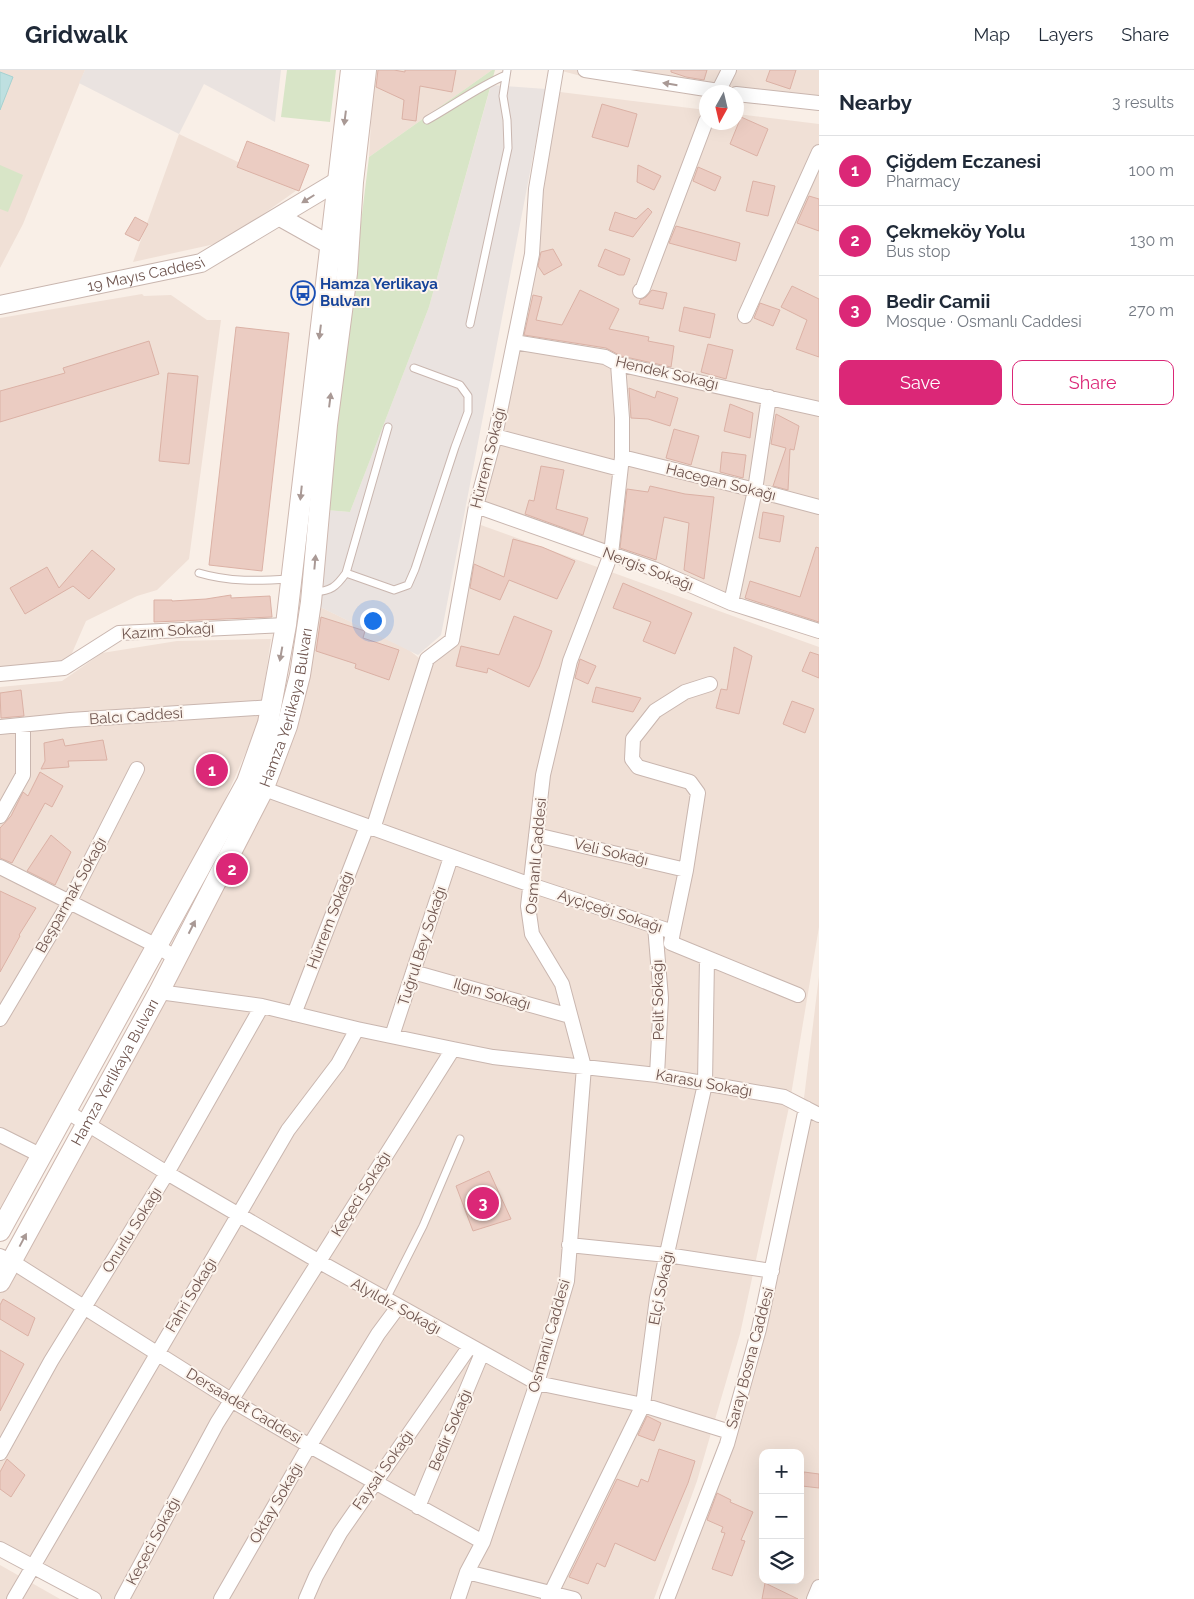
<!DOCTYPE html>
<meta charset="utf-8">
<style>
:root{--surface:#fff;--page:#f6f6f7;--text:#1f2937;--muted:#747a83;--line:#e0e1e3;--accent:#db2777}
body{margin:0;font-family:Raleway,sans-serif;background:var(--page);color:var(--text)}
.controls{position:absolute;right:15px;bottom:15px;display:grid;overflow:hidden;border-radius:10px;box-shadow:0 5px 20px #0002}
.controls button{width:45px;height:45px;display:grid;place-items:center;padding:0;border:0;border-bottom:1px solid var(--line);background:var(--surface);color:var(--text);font:25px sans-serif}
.compass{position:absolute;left:699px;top:15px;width:45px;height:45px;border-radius:50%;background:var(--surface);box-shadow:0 5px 20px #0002;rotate:188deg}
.you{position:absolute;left:372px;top:550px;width:18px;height:18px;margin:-12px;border:4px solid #fff;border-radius:50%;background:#1a73e8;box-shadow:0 0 0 8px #1a73e833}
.badge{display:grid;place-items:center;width:32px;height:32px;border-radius:50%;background:var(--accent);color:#fff;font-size:16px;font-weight:700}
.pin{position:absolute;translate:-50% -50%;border:2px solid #fff;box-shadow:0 1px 5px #0006}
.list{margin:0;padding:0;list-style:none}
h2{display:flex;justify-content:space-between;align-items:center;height:65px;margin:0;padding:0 20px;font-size:21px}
h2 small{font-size:16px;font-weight:400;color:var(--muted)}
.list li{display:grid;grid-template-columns:32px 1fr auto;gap:15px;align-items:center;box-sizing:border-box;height:70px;padding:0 20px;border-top:1px solid var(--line)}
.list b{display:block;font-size:19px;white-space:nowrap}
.list p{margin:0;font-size:16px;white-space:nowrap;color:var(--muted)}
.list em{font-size:16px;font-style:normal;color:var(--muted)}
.actions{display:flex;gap:10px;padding:15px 20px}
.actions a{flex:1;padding:11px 0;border:1px solid var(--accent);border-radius:10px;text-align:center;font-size:18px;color:var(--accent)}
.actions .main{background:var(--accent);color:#fff}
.icon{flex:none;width:28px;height:28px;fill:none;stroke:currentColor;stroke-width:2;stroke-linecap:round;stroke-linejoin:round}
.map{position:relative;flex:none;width:819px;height:1529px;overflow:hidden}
header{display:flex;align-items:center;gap:30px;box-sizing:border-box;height:70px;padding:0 25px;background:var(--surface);border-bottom:1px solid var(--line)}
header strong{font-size:24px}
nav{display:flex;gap:28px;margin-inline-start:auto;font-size:18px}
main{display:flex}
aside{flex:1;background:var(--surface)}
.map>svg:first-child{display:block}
</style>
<header>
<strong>Gridwalk</strong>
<nav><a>Map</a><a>Layers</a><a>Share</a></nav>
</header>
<main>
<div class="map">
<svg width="819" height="1529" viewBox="0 0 819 1529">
<rect width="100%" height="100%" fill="#f9efe7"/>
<path fill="#f0e0d6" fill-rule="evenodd" d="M 0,0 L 85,0 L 23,154 L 0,198 Z
M 374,0 L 492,0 L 369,87 Z
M 558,0 L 819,0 L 819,37 L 585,7 Z
M 560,22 L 706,40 L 706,52 L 736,52 L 737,44 L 819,54 L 819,562 L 478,444 Z
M 179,64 L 297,120 L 224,172 L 133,192 Z
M 142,224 L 144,226 L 171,225 L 207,250 L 221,250 L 189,489 L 157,520 L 137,526 L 86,551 L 69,590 L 0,597 L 0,248 Z
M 478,454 L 819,577 L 819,857 L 789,1037 L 740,1264 L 697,1411 L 654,1529 L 88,1529 L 0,1476 L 0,1222 L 260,738 L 312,533 L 409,580 L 424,592 L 445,578 Z
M 271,569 L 259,652 L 214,755 L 0,1138 L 0,617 L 62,611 L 102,583 L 177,571 Z
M 819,906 L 819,1529 L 673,1529 L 740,1326 L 776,1166 L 804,1028 ZM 763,1383 L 800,1383 L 800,1510 L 763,1510 Z
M 0,1495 L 60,1529 L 0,1529 Z"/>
<path fill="#eae3e0" d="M 85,0 L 281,0 L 275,52 L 204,14 L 179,64 L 79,13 Z
M 491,15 L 546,19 L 441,565 L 418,585 L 312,533 L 326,440 L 350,442 L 429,237 Z"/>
<path fill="#d8e5c7" d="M 287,0 L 336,0 L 330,52 L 281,47 Z
M 492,0 L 495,0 L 429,237 L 350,442 L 326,440 L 369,87 Z
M 0,95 L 23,105 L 8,142 L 0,139 Z"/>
<path fill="#bee0e0" stroke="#a6d1d0" d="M 0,2 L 13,7 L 0,40 Z"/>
<path fill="#ebccc2" stroke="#dbb1a5" d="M 378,0 L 394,0 L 405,2 L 405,0 L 456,0 L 452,22 L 420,16 L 416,51 L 402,49 L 404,30 L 376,17 Z
M 671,0 L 707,0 L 704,10 L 686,7 L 671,2 Z
M 770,0 L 796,0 L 790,19 L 766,11 Z
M 602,34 L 637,44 L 628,77 L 592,67 Z
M 741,47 L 768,59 L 757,86 L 730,74 Z
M 247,71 L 309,95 L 299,121 L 237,97 Z
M 638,95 L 661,106 L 654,120 L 637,112 Z
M 698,97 L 721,107 L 715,121 L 693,111 Z
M 753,111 L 775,116 L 768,146 L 746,141 Z
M 809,126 L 819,129 L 819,161 L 797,153 Z
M 648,138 L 652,142 L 633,167 L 609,160 L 615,142 L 636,149 Z
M 135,147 L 148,154 L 139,171 L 125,164 Z
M 676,156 L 740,173 L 736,191 L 669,173 Z
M 553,179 L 562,195 L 544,205 L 538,196 L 541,182 Z
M 605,179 L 630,189 L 624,205 L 619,205 L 598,196 Z
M 792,216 L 819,229 L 819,287 L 796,279 L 807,250 L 781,237 Z
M 580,220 L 619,239 L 609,259 L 649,267 L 648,271 L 674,276 L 671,297 L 621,286 L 606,278 L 524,265 L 533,225 L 542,227 L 536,250 L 562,255 Z
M 652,220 L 667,223 L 663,239 L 639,234 L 640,230 L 646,227 Z
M 760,233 L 780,240 L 773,256 L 754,248 Z
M 684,237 L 715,244 L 710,268 L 679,261 Z
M 236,257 L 289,263 L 262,501 L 209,495 Z
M 149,271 L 159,304 L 0,352 L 0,321 L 65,303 L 63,298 Z
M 708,274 L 733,280 L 726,309 L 701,302 Z
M 168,303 L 198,306 L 189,394 L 159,391 Z
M 629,318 L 655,328 L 657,321 L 678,328 L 670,356 L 648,349 L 631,348 Z
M 730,334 L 753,343 L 750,368 L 724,361 Z
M 776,344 L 799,356 L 794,380 L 790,379 L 788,420 L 773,416 L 786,378 L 771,374 Z
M 674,359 L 699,366 L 691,395 L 666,388 Z
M 722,382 L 746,385 L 743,408 L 720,402 Z
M 541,396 L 564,400 L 556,439 L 588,448 L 583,465 L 525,444 L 529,430 L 534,431 Z
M 650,416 L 685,424 L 714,427 L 704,509 L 684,500 L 689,453 L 664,447 L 656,490 L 620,478 L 627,419 L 648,422 Z
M 763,442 L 784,446 L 780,472 L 759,468 Z
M 513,469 L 542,477 L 575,491 L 557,529 L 509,510 L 500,530 L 470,518 L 474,494 L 504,507 Z
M 816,477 L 819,478 L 819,552 L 745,528 L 750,511 L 800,527 Z
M 92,480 L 115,499 L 89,529 L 73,516 L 25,544 L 10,518 L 47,497 L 59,518 Z
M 623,513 L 692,543 L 675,584 L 643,571 L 651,552 L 613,538 Z
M 231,525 L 231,528 L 270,526 L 272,547 L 154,552 L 154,530 L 172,530 L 172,531 L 206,529 Z
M 514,546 L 552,561 L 539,597 L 529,617 L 488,598 L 487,603 L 456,596 L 461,576 L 499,585 Z
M 321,547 L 365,561 L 363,568 L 399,580 L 389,610 L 355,598 L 356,594 L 316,581 Z
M 734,577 L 752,586 L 739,644 L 716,638 L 721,619 L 727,620 Z
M 810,582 L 819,585 L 819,608 L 802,601 Z
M 580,589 L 596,596 L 588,614 L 575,608 Z
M 596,617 L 641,628 L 633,642 L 592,632 Z
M 21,620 L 24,646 L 1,648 L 0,623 Z
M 792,631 L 814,639 L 805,663 L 783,654 Z
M 63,669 L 65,676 L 103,670 L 107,690 L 68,691 L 69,697 L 41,699 L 45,691 L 44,673 Z
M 40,702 L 63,716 L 52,737 L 45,733 L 12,793 L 0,788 L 0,758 L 11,746 L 23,722 L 28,726 Z
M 51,765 L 71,782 L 55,815 L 27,801 Z
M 0,821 L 36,838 L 19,865 L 20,866 L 0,902 Z
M 489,1101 L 511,1149 L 473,1161 L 456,1116 Z
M 3,1229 L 35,1248 L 28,1266 L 0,1249 L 0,1235 Z
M 0,1280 L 24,1294 L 0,1341 Z
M 647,1346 L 661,1353 L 654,1371 L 638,1365 Z
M 659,1379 L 695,1391 L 688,1413 L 655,1491 L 615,1473 L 605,1497 L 597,1493 L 588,1514 L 569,1507 L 617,1409 L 638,1417 L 641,1409 L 648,1412 Z
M 7,1389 L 25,1405 L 11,1427 L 0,1419 L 0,1402 Z
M 804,1402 L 819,1404 L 819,1418 L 802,1416 Z
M 717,1423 L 731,1430 L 730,1432 L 753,1442 L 741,1470 L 745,1471 L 732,1506 L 712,1499 L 725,1463 L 721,1462 L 723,1457 L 707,1450 Z
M 765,1513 L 798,1529 L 762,1529 Z"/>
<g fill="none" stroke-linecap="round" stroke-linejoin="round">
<g stroke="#c9b6af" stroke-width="9">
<path id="service" d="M 427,50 C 454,35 478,17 506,5
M 470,254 L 508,78 L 507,50 L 503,26 L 507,0
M 199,503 C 229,512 259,511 290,509
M 346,503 L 388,357
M 314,522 C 331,521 336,517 346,503 L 394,520 L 408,515 L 415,499 L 455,377 L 468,342 L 468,326 L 460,315 L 414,298
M 386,1229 L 423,1156 L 460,1069"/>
</g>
<g stroke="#c9b6af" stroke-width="16">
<path id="minor" d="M 585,0 L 725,22
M 718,22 L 729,0
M 736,24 L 819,33
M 640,221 L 643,218 L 706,51
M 745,246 L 819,82
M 514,272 L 605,287 L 618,294 L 819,339
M 495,366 L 620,399
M 622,387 L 755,420 L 819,437
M 476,436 L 654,499 L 731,533 L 819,561
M 731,533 L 755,420 L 769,327
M 0,604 L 64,598 L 119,563 L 286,555
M 0,657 L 70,650 L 272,637
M 256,716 L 531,815 L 673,862 L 671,873 L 798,925
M 0,746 L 23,705 L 23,655
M 373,759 L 427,589 L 452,570 L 476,436 L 495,366 L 532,184 L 536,119 L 556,0
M 536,765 L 686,800
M 0,797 L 157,876 L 176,888
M 655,856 L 661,928 L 657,1005
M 673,862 L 686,800 L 698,723 L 690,712 L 638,697 L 632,689 L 633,669 L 655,641 L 685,622 L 710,614
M 413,902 L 570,946
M 294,944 L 367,756
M 0,949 L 69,833 L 137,699
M 392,966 L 451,787
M 453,979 L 493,987 L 657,1005 L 784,1027 L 819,1045
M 66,1041 L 167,1103 L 318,1191 L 537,1313 L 643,1335 L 730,1362
M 0,1065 L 42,1086
M 569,1175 L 667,1185 L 772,1201
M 0,1186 L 11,1191 L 231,1330 L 310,1376 L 483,1472
M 0,1383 L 51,1291 L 167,1103 L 262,936
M 418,1437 L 482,1283
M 0,1479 L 94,1529
M 467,1502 L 574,1529
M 14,1529 L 288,1060 L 338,994 L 357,959
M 122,1529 L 217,1353 L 453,979 L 357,959 L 262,936 L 159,922
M 221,1529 L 305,1383 L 378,1264 L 398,1237
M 306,1529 L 316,1506 L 340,1463 L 470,1276
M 458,1529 L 467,1502 L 483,1472 L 537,1313 L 567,1211 L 584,997 L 562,914 L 532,864 L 528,836 L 543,705 L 570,591 L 611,484 L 622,387 L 622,348 L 618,294
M 548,1529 L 643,1335 L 657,1228 L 705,1014 L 707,888
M 667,1529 L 727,1374 L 759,1259 L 806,1038
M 814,1529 L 819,1517"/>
</g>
<g stroke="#c9b6af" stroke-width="20">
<g id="tertiary">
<path d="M 280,147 L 330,175"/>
<path id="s1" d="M 0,235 L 201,193 L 336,112"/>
</g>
</g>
<g stroke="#ceb8b0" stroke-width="22">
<g id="secondary">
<path d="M 0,1161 L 247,712 L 268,653 L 286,555 L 351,0"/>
<path id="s2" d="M 0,1212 L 159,922 L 263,720 L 287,656 L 300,605 L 311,532 L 327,355 L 347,203 L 353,112 L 366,0"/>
</g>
</g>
<use href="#service" stroke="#fff" stroke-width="7"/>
<use href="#minor" stroke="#fff" stroke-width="14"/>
<use href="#tertiary" stroke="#fff" stroke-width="18"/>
<use href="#secondary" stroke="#fff" stroke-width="20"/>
</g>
<defs><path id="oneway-solid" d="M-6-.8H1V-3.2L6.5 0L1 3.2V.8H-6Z" transform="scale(1.25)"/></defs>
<g fill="#a99995">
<use href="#oneway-solid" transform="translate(670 14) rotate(-171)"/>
<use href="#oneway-solid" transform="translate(345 48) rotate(97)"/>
<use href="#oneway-solid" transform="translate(308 129) rotate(148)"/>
<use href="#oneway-solid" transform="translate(320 262) rotate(97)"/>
<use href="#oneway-solid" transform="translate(330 330) rotate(-83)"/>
<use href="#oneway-solid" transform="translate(301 423) rotate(96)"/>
<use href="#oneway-solid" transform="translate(315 492) rotate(-85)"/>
<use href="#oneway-solid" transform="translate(281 584) rotate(100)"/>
<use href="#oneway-solid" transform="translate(192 857) rotate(-63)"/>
<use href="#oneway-solid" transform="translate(23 1170) rotate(-62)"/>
</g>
<defs>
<g id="bus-ring" transform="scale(1.25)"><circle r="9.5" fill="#fcf4ed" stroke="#1a4fb4" stroke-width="1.5"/><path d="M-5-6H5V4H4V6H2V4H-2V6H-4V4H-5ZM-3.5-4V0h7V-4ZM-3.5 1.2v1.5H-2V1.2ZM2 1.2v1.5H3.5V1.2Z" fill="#1a4fb4"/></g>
</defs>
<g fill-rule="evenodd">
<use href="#bus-ring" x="303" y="223"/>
</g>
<g text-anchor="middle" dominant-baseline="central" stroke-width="4" stroke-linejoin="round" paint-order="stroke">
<g font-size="15" fill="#6f554f" stroke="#fcf4ed">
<text stroke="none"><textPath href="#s1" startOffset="149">19 Mayıs Caddesi</textPath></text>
<text transform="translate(667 303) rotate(13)">Hendek Sokağı</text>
<text transform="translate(488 388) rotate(-76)">Hürrem Sokağı</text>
<text transform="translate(721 412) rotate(14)">Hacegan Sokağı</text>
<text transform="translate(648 499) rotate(21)">Nergis Sokağı</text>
<text transform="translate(168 561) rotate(-4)">Kazım Sokağı</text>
<text stroke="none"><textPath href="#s2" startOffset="644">Hamza Yerlikaya Bulvarı</textPath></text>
<text transform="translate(136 646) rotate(-4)">Balcı Caddesi</text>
<text transform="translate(611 782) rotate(13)">Veli Sokağı</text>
<text transform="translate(536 786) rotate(-85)">Osmanlı Caddesi</text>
<text transform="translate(71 825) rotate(-61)">Beşparmak Sokağı</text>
<text transform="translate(610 841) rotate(18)">Ayçiçeği Sokağı</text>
<text transform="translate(330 850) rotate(-69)">Hürrem Sokağı</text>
<text transform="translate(422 876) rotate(-72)">Tuğrul Bey Sokağı</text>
<text transform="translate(492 924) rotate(16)">Ilgın Sokağı</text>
<text transform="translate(658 930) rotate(-91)">Pelit Sokağı</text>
<text stroke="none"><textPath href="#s2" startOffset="239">Hamza Yerlikaya Bulvarı</textPath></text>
<text transform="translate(704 1013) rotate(10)">Karasu Sokağı</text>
<text transform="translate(361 1124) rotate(-58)">Keçeci Sokağı</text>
<text transform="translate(132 1160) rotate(-58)">Onurlu Sokağı</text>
<text transform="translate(661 1218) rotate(-79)">Elçi Sokağı</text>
<text transform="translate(191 1225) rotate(-59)">Fahri Sokağı</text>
<text transform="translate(396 1236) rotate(29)">Alyıldız Sokağı</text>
<text transform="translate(549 1266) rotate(-74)">Osmanlı Caddesi</text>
<text transform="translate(750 1288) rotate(-75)">Saray Bosna Caddesi</text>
<text transform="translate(244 1336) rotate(31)">Dersaadet Caddesi</text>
<text transform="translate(450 1360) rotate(-67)">Bedir Sokağı</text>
<text transform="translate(383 1400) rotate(-55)">Faysal Sokağı</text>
<text transform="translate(276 1433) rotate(-60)">Oktay Sokağı</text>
<text transform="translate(153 1471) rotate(-62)">Keçeci Sokağı</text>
</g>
<g font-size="15" font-weight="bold" fill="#164399" stroke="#fcf4ed" text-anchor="start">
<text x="320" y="214">Hamza Yerlikaya<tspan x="320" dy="17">Bulvarı</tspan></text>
</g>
</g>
</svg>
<div class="controls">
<button>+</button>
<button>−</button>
<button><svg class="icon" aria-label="layers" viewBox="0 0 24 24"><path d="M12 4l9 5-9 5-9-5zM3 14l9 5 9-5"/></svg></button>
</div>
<svg class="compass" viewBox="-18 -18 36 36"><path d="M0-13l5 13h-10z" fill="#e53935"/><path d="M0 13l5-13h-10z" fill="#747a83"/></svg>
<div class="you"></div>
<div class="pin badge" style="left:212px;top:700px">1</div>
<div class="pin badge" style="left:232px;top:799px">2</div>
<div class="pin badge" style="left:483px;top:1133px">3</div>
</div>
<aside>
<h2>Nearby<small>3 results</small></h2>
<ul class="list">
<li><span class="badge">1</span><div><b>Çiğdem Eczanesi</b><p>Pharmacy</p></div><em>100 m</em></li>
<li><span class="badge">2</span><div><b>Çekmeköy Yolu</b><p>Bus stop</p></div><em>130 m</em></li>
<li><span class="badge">3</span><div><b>Bedir Camii</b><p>Mosque · Osmanlı Caddesi</p></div><em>270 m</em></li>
</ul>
<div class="actions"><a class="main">Save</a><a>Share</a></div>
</aside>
</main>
